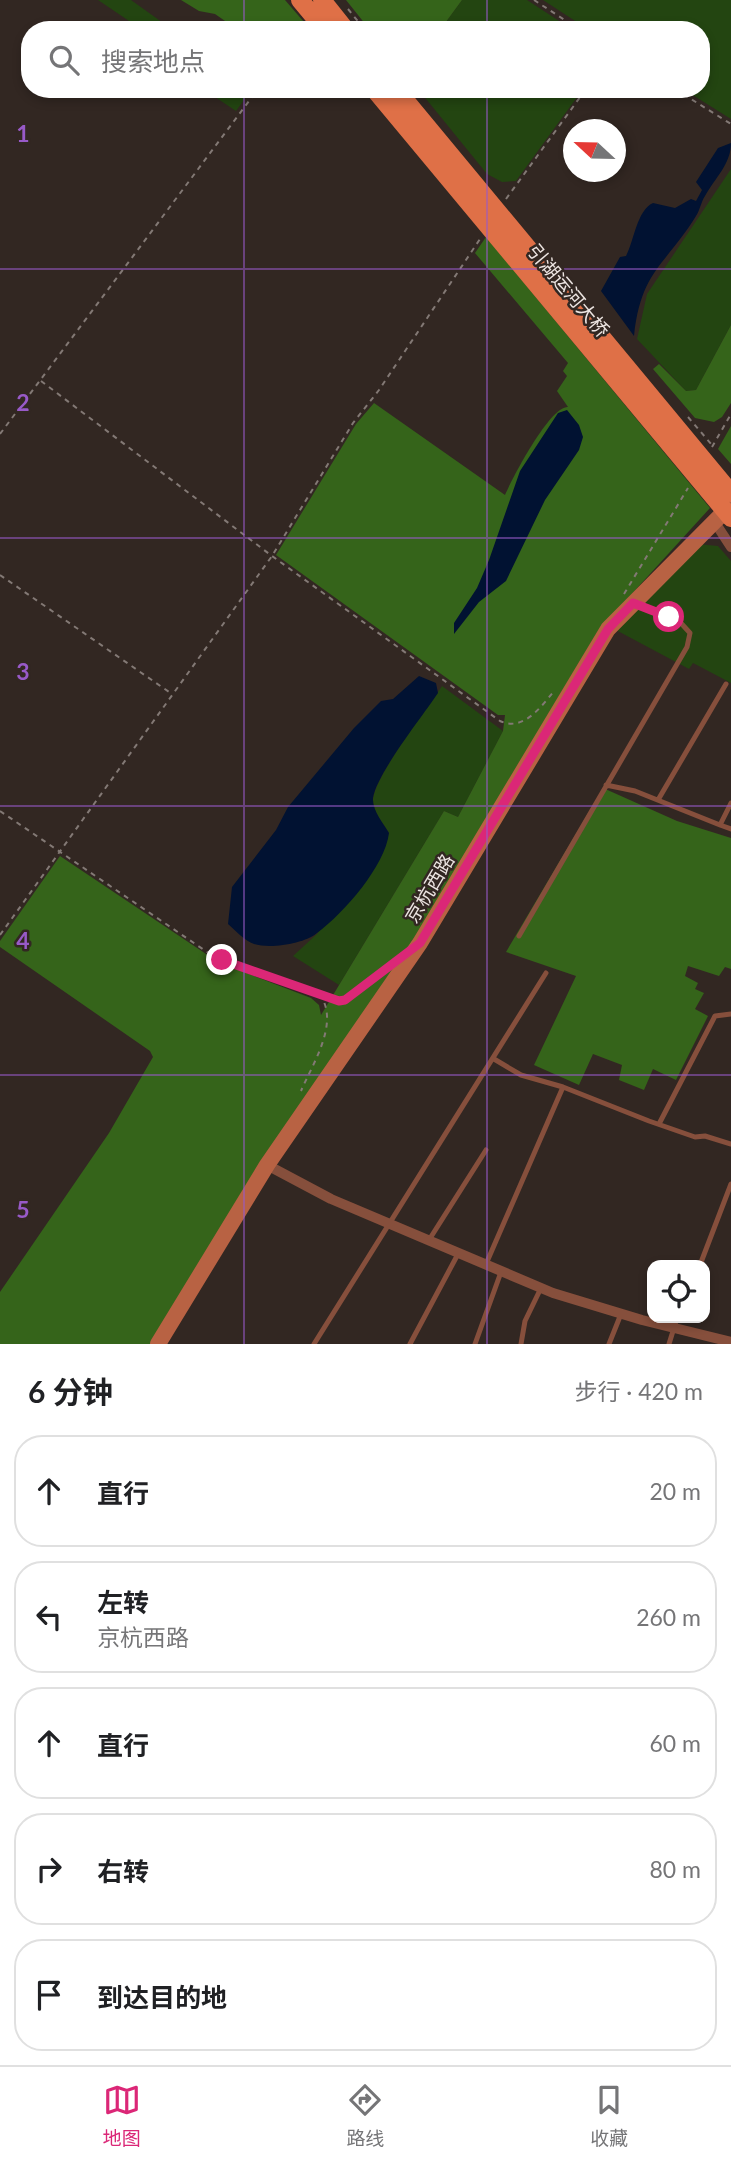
<!DOCTYPE html>
<html lang="zh">
<meta charset="utf-8">
<style>
:root{--surface:#fff;--page:#f2f2f2;--text:#202124;--muted:#757577;--line:#e0e0e0;--accent:#db2777}
body{margin:0;font-family:Lato,"Noto Sans SC",sans-serif;background:var(--page);color:var(--text)}
.controls{position:absolute;right:21px;bottom:21px;display:grid;overflow:hidden;border-radius:14px;box-shadow:0 4px 10px #0003}
.controls button{width:63px;height:63px;display:grid;place-items:center;padding:0;border:0;border-bottom:2px solid var(--line);background:var(--surface);color:var(--text);font:35px sans-serif}
.compass{position:absolute;left:563px;top:119px;width:63px;height:63px;border-radius:50%;background:var(--surface);box-shadow:0 4px 10px #0003;rotate:292deg}
.stop{position:absolute;width:21px;height:21px;margin:-16px;border:5px solid #db2777;border-radius:50%;background:#fff}
.stop.end{background:#db2777;border-color:#fff;box-shadow:0 2px 7px #0008}
.list{margin:0;padding:0;list-style:none}
h2{display:flex;justify-content:space-between;align-items:center;height:91px;margin:0;padding:0 28px;font-size:30px}
h2 small{font-size:23px;font-weight:400;color:var(--muted)}
.list li{display:grid;grid-template-columns:46px 1fr auto;gap:21px;align-items:center;box-sizing:border-box;height:112px;margin:0 14px 14px;padding:0 14px;border:2px solid var(--line);border-radius:28px}
.list b{display:block;font-size:26px;white-space:nowrap}
.list p{margin:0;font-size:23px;white-space:nowrap;color:var(--muted)}
.list em{font-size:23px;font-style:normal;color:var(--muted)}
.icon{flex:none;width:38px;height:38px;fill:none;stroke:currentColor;stroke-width:2;stroke-linecap:round;stroke-linejoin:round}
.map{position:relative;flex:none;width:731px;height:1344px;overflow:hidden}
.search{position:absolute;background:var(--surface);box-shadow:0 4px 10px #0003;left:21px;right:21px;top:21px;height:77px;display:flex;align-items:center;gap:18px;box-sizing:border-box;padding:0 24px;border-radius:28px;color:var(--muted);font-size:26px}
.sheet{height:721px;background:var(--surface)}
nav{display:flex;justify-content:space-around;align-items:center;box-sizing:border-box;height:98px;border-top:2px solid var(--line);background:var(--surface);font-size:19px;color:var(--muted)}
nav a{display:grid;justify-items:center;gap:4px}
nav .on{color:var(--accent)}
.map>svg:first-child{display:block}
</style>
<div class="map">
<svg width="731" height="1344" viewBox="0 0 731 1344">
<rect width="100%" height="100%" fill="#322722"/>
<path fill="#234511" d="M 98,0 L 131,0 L 173,30 L 132,30 L 135,25 Z
M 462,0 L 527,0 L 573,30 L 440,30 Z
M 543,0 L 731,0 L 731,119 L 683,89 L 701,89 L 701,30 L 589,30 Z
M 203,89 L 252,89 L 236,111 Z
M 418,89 L 583,89 L 516,181 L 502,182 L 487,174 Z
M 731,169 L 731,325 L 696,390 L 686,391 L 637,339 L 647,294 Z
M 697,544 L 718,546 L 731,561 L 731,683 L 693,663 L 689,669 L 614,629 Z
M 442,686 L 503,731 L 458,817 L 444,811 L 339,985 L 293,956 L 317,934 L 389,833 C 383,823 372,811 373,799 C 376,774 426,710 442,686 Z"/>
<path fill="#35641a" d="M 181,0 L 285,0 L 304,22 L 298,30 L 238,30 L 215,14 L 199,11 Z
M 346,0 L 462,0 L 440,30 L 370,30 Z
M 486,237 L 710,508 L 598,631 L 416,936 L 153,1344 L 0,1344 L 0,1292 L 109,1133 L 153,1057 L 150,1051 L 0,947 L 0,941 L 60,856 L 218,962 L 311,998 L 319,1005 L 321,1015 L 444,811 L 458,817 L 503,731 L 505,715 L 498,715 L 276,555 L 356,424 L 374,403 L 505,495 C 513,477 550,406 568,407 L 557,391 L 567,376 L 563,371 L 568,363 L 475,253 Z
M 731,325 L 731,403 L 722,417 L 714,422 L 695,418 L 653,369 L 659,364 L 686,391 L 696,390 Z
M 731,426 L 731,464 L 718,449 Z
M 603,788 L 677,821 L 731,838 L 731,969 L 725,967 L 719,976 L 688,966 L 685,976 L 698,983 L 695,989 L 704,993 L 695,1009 L 708,1016 L 676,1080 L 653,1069 L 644,1090 L 619,1080 L 622,1065 L 593,1054 L 579,1085 L 534,1065 L 576,976 L 506,952 Z"/>
<path fill="#011232" d="M 731,143 C 731,164 715,178 705,196 C 701,202 700,210 696,216 C 666,265 641,270 634,336 L 601,291 L 620,257 L 626,256 C 634,241 637,210 653,203 L 675,208 L 691,199 L 696,201 L 702,190 L 696,182 L 718,148 Z
M 567,410 L 579,425 L 583,437 L 579,450 L 545,500 L 506,581 L 479,602 L 454,634 L 454,623 L 477,588 L 489,560 L 520,471 L 558,413 Z
M 419,676 L 436,683 L 438,693 C 422,717 377,773 373,798 C 372,810 383,823 389,833 C 385,866 344,913 317,933 C 304,944 270,949 254,944 C 245,941 235,930 228,924 L 232,887 L 276,830 L 288,807 L 354,728 L 381,701 L 393,699 Z"/>
<g fill="none" stroke-linecap="round" stroke-linejoin="round">
<path stroke="#837975" stroke-width="2" stroke-dasharray="5 5" stroke-linecap="butt" d="M 534,0 L 580,30
M 348,9 L 365,30
M 675,89 L 731,124
M 506,199 L 586,89
M 41,381 L 272,556 L 500,721 C 523,732 541,707 554,691
M 688,417 L 712,445
M 0,434 L 258,89
M 712,447 L 731,414
M 0,575 L 172,694
M 624,594 L 688,488
M 0,811 L 213,956 L 322,998 C 338,1026 312,1065 301,1091
M 0,935 L 272,556 L 353,423 L 379,390 L 480,239
M 320,995 C 349,1006 363,985 386,968"/>
<path stroke="#864f3c" stroke-width="5" d="M 606,785 L 635,791 L 720,825 L 731,803
M 658,800 L 726,684
M 720,825 L 731,829
M 519,936 L 687,647 L 690,633 L 680,622 L 636,604
M 494,1059 L 521,1075 L 563,1087 L 649,1121 L 695,1137 L 705,1136 L 731,1144
M 659,1124 L 715,1016 L 731,1014
M 429,1240 L 486,1150
M 486,1264 L 563,1087
M 700,1265 L 731,1184
M 314,1344 L 546,973
M 410,1344 L 458,1254
M 475,1344 L 501,1272
M 521,1344 L 525,1321 L 541,1288
M 609,1344 L 621,1314
M 669,1344 L 677,1318"/>
<path stroke="#864f3c" stroke-width="10" d="M 714,521 L 731,547
M 267,1165 L 331,1199 L 553,1293 L 642,1320 L 731,1342"/>
<path stroke="#b86243" stroke-width="16" d="M 158,1344 L 267,1165 L 420,943 L 608,629 L 731,505"/>
<path stroke="#df7047" stroke-width="18" d="M 300,0 L 325,30
M 322,0 L 346,30
M 374,89 L 731,518
M 396,89 L 731,493"/>
</g>
<g fill="none" stroke-linecap="round" stroke-linejoin="round">
<path stroke="#db2777" stroke-width="9" d="M 222,960 L 339,1001 L 345,1000 L 420,943 L 608,629 L 633,603 L 669,617"/>
</g>
<path fill="none" stroke="#985ac8" stroke-width="2" stroke-opacity="0.55" d="M 244,0 L 244,30M 487,0 L 487,30M 244,89 L 244,1344M 487,89 L 487,1344M 0,269 L 731,269M 0,538 L 731,538M 0,806 L 731,806M 0,1075 L 731,1075"/>
<g text-anchor="middle" dominant-baseline="central" stroke-width="5" stroke-linejoin="round" paint-order="stroke">
<g font-size="19" fill="#ede5e2" stroke="#322722">
<text transform="translate(569 290) rotate(50)">引湖运河大桥</text>
<text transform="translate(429 888) rotate(-59)">京杭西路</text>
</g>
</g>
<g font-size="23" text-anchor="middle" font-weight="bold" fill="#985ac8" stroke="#322722" stroke-width="5" stroke-linejoin="round" paint-order="stroke">
<text x="23" y="142">1</text>
<text x="23" y="411">2</text>
<text x="23" y="680">3</text>
<text x="23" y="949">4</text>
<text x="23" y="1218">5</text>
</g>
</svg>
<div class="controls">
<button><svg class="icon" aria-label="locate" viewBox="0 0 24 24"><circle cx="12" cy="12" r="6"/><path d="M12 2v4M12 18v4M2 12h4M18 12h4"/></svg></button>
</div>
<svg class="compass" viewBox="-18 -18 36 36"><path d="M0-13l5 13h-10z" fill="#e53935"/><path d="M0 13l5-13h-10z" fill="#757577"/></svg>
<div class="stop" style="left:669px;top:617px"></div>
<div class="stop end" style="left:222px;top:960px"></div>
<div class="search"><svg class="icon" aria-label="search" viewBox="0 0 24 24"><circle cx="10" cy="10" r="6"/><path d="M15 15l6 6"/></svg>搜索地点</div>
</div>
<section class="sheet">
<h2>6 分钟<small>步行 · 420 m</small></h2>
<ul class="list">
<li><svg class="icon" aria-label="ahead" viewBox="0 0 24 24"><path d="M12 20V5M6 11l6-6 6 6"/></svg><div><b>直行</b></div><em>20 m</em></li>
<li><svg class="icon" aria-label="left" viewBox="0 0 24 24"><path d="M17 20v-9H6M10 6l-5 5 5 5"/></svg><div><b>左转</b><p>京杭西路</p></div><em>260 m</em></li>
<li><svg class="icon" aria-label="ahead" viewBox="0 0 24 24"><path d="M12 20V5M6 11l6-6 6 6"/></svg><div><b>直行</b></div><em>60 m</em></li>
<li><svg class="icon" aria-label="right" viewBox="0 0 24 24"><path d="M7 20v-9h11M14 6l5 5-5 5"/></svg><div><b>右转</b></div><em>80 m</em></li>
<li><svg class="icon" aria-label="arrive" viewBox="0 0 24 24"><path d="M6 21V4h12l-3 4 3 4H6"/></svg><div><b>到达目的地</b></div></li>
</ul>
</section>
<nav>
<a class="on"><svg class="icon" aria-label="map" viewBox="0 0 24 24"><path d="M3 6l6-2 6 2 6-2v14l-6 2-6-2-6 2zM9 4v14M15 6v14"/></svg>地图</a>
<a><svg class="icon" aria-label="directions" viewBox="0 0 24 24"><path d="M12 3l9 9-9 9-9-9zM9 14v-3h6M13 9l2 2-2 2"/></svg>路线</a>
<a><svg class="icon" aria-label="saved" viewBox="0 0 24 24"><path d="M7 4h10v16l-5-4-5 4z"/></svg>收藏</a>
</nav>
